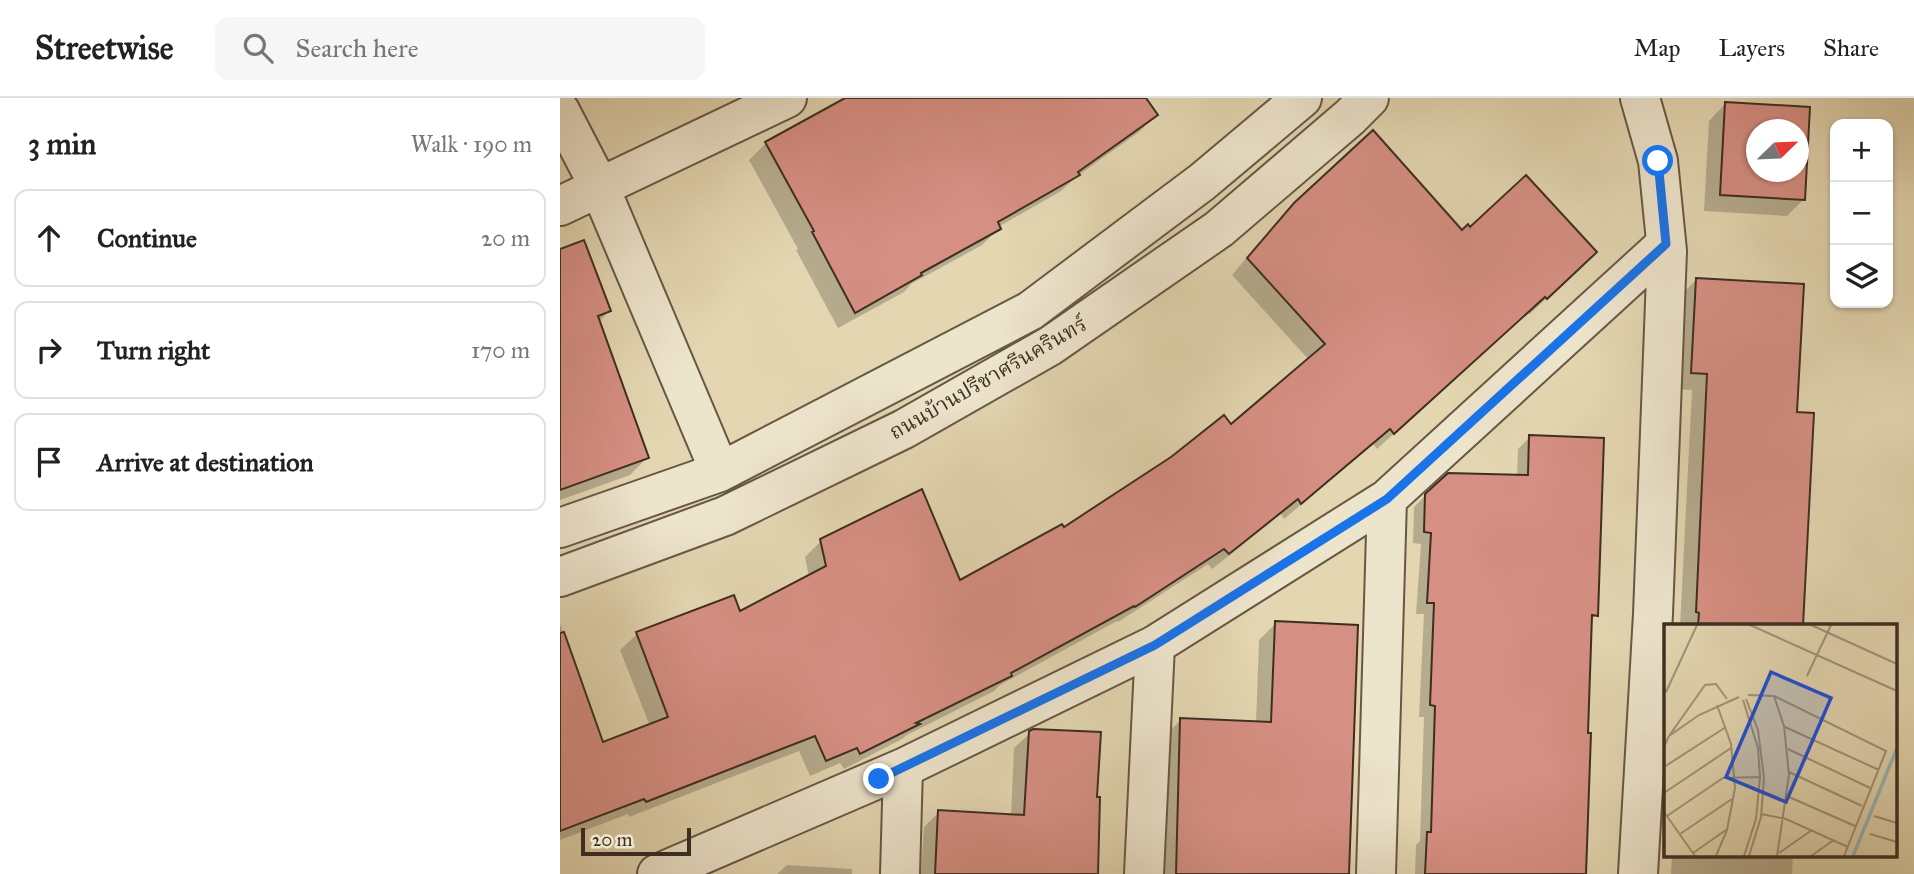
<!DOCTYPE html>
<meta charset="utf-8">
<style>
:root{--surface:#fff;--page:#f6f6f6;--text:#222;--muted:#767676;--line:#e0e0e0}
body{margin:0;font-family:"IM FELL Great Primer","Noto Serif Thai",serif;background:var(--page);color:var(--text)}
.controls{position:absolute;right:21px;top:21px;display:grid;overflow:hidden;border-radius:14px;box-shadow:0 2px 5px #0004}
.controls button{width:63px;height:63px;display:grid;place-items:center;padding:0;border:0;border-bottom:2px solid var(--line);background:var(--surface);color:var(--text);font:35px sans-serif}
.compass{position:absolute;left:1186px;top:21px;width:63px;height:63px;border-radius:50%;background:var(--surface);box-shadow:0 2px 5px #0004;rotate:67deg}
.scale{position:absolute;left:21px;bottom:18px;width:110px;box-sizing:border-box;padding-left:7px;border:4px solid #3e2e21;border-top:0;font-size:19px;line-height:24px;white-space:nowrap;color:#3e2e21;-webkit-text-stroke:5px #ede4cc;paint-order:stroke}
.stop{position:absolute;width:21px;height:21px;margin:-16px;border:5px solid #1a73e8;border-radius:50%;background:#fff}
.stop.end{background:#1a73e8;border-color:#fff;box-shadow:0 2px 7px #0008}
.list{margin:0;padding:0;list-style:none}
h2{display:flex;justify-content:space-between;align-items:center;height:91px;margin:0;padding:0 28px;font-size:30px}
h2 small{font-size:23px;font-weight:400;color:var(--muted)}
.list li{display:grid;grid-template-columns:46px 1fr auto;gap:21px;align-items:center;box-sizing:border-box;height:98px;margin:0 14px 14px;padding:0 14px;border:2px solid var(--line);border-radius:14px}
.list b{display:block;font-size:26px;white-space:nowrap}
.list em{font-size:23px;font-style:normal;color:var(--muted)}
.icon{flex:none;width:38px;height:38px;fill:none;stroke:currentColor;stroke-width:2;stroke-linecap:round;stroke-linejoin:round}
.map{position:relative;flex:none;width:1354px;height:776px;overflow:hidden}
header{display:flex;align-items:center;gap:42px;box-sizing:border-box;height:98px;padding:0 35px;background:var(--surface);border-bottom:2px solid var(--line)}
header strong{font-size:33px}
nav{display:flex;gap:38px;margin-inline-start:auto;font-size:24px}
.search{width:490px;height:63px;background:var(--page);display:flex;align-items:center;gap:18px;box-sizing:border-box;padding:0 24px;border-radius:14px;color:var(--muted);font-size:26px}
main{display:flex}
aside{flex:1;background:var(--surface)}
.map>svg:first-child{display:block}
</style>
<header>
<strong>Streetwise</strong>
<div class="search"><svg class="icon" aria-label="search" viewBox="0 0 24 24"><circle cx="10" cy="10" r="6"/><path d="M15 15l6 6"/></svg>Search here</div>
<nav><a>Map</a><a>Layers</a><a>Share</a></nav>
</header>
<main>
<aside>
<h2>3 min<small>Walk · 190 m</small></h2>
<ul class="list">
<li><svg class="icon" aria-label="ahead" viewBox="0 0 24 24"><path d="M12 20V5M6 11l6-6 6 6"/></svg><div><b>Continue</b></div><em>20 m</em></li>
<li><svg class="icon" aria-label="right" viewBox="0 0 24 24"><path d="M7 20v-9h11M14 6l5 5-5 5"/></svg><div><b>Turn right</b></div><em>170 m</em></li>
<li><svg class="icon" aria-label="arrive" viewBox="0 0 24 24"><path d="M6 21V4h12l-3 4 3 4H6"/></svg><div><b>Arrive at destination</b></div></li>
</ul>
</aside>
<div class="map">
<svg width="1354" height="776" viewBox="0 0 1354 776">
<rect width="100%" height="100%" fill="#e3d6b1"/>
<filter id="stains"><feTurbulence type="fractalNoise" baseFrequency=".00286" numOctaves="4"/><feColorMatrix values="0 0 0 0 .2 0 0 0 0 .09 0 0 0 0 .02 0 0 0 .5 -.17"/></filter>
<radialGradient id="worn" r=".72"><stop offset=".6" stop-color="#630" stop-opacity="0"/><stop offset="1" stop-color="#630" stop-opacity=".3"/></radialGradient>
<path fill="#0003" fill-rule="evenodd" d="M 286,0 L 583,0 L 596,17 L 579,34 L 516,79 L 501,93 L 438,129 L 439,130 L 422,147 L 351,186 L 344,194 L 278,230 L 236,152 L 238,151 L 189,62 L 206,45 Z
M 1165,6 L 1248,10 L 1244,101 L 1227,118 L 1144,113 L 1149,23 ZM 1196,32 L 1238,32 L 1238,74 L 1196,74 Z
M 735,106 L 902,134 L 1018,170 L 970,216 L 967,214 L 817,351 L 813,346 L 724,421 L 721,416 L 652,471 L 648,466 L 558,524 L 557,523 L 440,587 L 434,593 L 347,637 L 342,641 L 284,671 L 280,665 L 250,678 L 239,653 L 69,719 L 68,716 L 0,742 L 0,526 L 42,647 L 90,628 L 60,552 L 77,536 L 173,499 L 179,516 L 249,479 L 245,459 L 261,443 L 399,485 L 503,432 L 671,328 L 749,262 L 672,177 L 718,123 Z
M 0,153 L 49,213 L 39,224 L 87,360 L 70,377 L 0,402 Z
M 1136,182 L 1235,316 L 1241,528 L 1120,528 L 1132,292 L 1115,291 L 1120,198 Z
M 970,339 L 1036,517 L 1030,523 L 1025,776 L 855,776 L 856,747 L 860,743 L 864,619 L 859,619 L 864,516 L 856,516 L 861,446 L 853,445 L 854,409 L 866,397 L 957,379 L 958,351 Z
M 716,525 L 788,776 L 601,776 L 604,638 L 621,622 L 696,625 L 699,542 Z
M 470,635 L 535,700 L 536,776 L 361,776 L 364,729 L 379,714 L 451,718 L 454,650 Z
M 1112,757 L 1233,757 L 1232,776 L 1111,776 Z
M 227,767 L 292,771 L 292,776 L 217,776 Z"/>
<path fill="#d68f83" stroke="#3e2e21" stroke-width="2" fill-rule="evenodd" d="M 285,0 L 586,0 L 598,17 L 518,74 L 520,77 L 438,124 L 441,131 L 361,175 L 362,177 L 295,215 L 252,134 L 254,133 L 205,44 Z
M 1165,4 L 1250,9 L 1245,102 L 1160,97 ZM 1196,32 L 1238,32 L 1238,74 L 1196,74 Z
M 813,32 L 902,132 L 908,126 L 910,129 L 966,77 L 1037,154 L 987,201 L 985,199 L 834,336 L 830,331 L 741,406 L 738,401 L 669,456 L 664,451 L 575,509 L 574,508 L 451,575 L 452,578 L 356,625 L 360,626 L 300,656 L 297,650 L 266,663 L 255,638 L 86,704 L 84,701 L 0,733 L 0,535 L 4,534 L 43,644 L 108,619 L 76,534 L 174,497 L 180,513 L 266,468 L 260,441 L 362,391 L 400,482 L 502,426 L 504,429 L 611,359 L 664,317 L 671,326 L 765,246 L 687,160 L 734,105 Z
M 24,142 L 51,213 L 38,218 L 89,360 L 0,392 L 0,151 Z
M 1136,180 L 1244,186 L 1237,314 L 1254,315 L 1243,528 L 1138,528 L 1139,515 L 1136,514 L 1147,276 L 1131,275 Z
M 969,337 L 1044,340 L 1038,518 L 1032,517 L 1028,635 L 1031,635 L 1026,776 L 865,776 L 867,734 L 871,734 L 875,608 L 870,607 L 874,505 L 867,505 L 871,435 L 864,434 L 865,396 L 888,375 L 968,377 Z
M 715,523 L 798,527 L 789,776 L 616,776 L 620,620 L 711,624 Z
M 473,631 L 541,634 L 537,699 L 540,699 L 538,776 L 375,776 L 378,712 L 464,717 L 469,633 Z"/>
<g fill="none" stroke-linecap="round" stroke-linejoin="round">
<g stroke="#675845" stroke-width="42">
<path id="minor" d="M 0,13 L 40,90 L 160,374
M 0,108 L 227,0
M 0,430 L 160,374 L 470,213 L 642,84 L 742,0
M 0,479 L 165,418 L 344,331 L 490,248 L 659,131 L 790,19 L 809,0
M 97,776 L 343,670 L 595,547 L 827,401 L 1106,146
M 340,776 L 343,670
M 584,776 L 595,547
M 816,776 L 827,401
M 1078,776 L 1093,516 L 1107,153 L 1098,63 L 1080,0"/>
</g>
<use href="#minor" stroke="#ede4cc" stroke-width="38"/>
</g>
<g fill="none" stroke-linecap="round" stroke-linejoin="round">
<path stroke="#1a73e8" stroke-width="9" d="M 319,681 L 595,547 L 827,401 L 1106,146 L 1098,63"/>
</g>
<g text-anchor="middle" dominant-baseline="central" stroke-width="5" stroke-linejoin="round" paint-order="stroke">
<g font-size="21" fill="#3e2e21" stroke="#ede4cc">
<text transform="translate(428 280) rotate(-30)">ถนนบ้านปรีชาศรีนครินทร์</text>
</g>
</g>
<g transform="translate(1104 526)">
<rect width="233" height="233" fill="#e3d6b1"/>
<path fill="none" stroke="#9cb6b8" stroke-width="3.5" d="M 189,232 L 233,124"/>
<path fill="none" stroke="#a19377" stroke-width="2" d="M 86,1 L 233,67M 147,1 L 233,40M 143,52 L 167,1M 2,68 L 33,1M 84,71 L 110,72 L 222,127 L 180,232M 110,72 L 120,102 L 125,151 L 113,232M 82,75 L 94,106 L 100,154 L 97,193 L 85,232M 79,76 L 94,124 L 96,153 L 92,195 L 80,232M 121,103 L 215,146M 5,112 L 41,61 L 52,60 L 63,75M 0,123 L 5,112 L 35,91 L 75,73M 124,125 L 206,164M 0,143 L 62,103M 125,148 L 198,182M 0,169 L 67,124M 125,173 L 191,202M 0,188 L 31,232M 97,190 L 122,195 L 184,223M 3,192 L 59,154 L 96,153M 210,192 L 233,199M 16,210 L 68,175M 206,210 L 233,218M 29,229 L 62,206M 115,229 L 148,206M 52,232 L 63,206 L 71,164 L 67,120 L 53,81M 147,232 L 170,216"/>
<path fill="#1d4ed8" fill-opacity="0.15" stroke="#1d4ed8" stroke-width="3.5" d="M 107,48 L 167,74 L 122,178 L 62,153 Z"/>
<rect width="233" height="233" fill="none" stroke="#3e2e21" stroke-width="3.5"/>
</g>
<rect width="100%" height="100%" filter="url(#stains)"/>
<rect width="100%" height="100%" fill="url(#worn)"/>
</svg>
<div class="controls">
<button>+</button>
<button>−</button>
<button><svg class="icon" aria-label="layers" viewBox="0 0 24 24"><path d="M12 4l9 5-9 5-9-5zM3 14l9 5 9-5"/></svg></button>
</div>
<svg class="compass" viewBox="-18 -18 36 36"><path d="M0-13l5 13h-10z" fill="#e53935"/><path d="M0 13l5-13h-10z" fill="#767676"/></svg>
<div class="scale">20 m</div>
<div class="stop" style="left:1098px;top:63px"></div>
<div class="stop end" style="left:319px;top:681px"></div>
</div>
</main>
